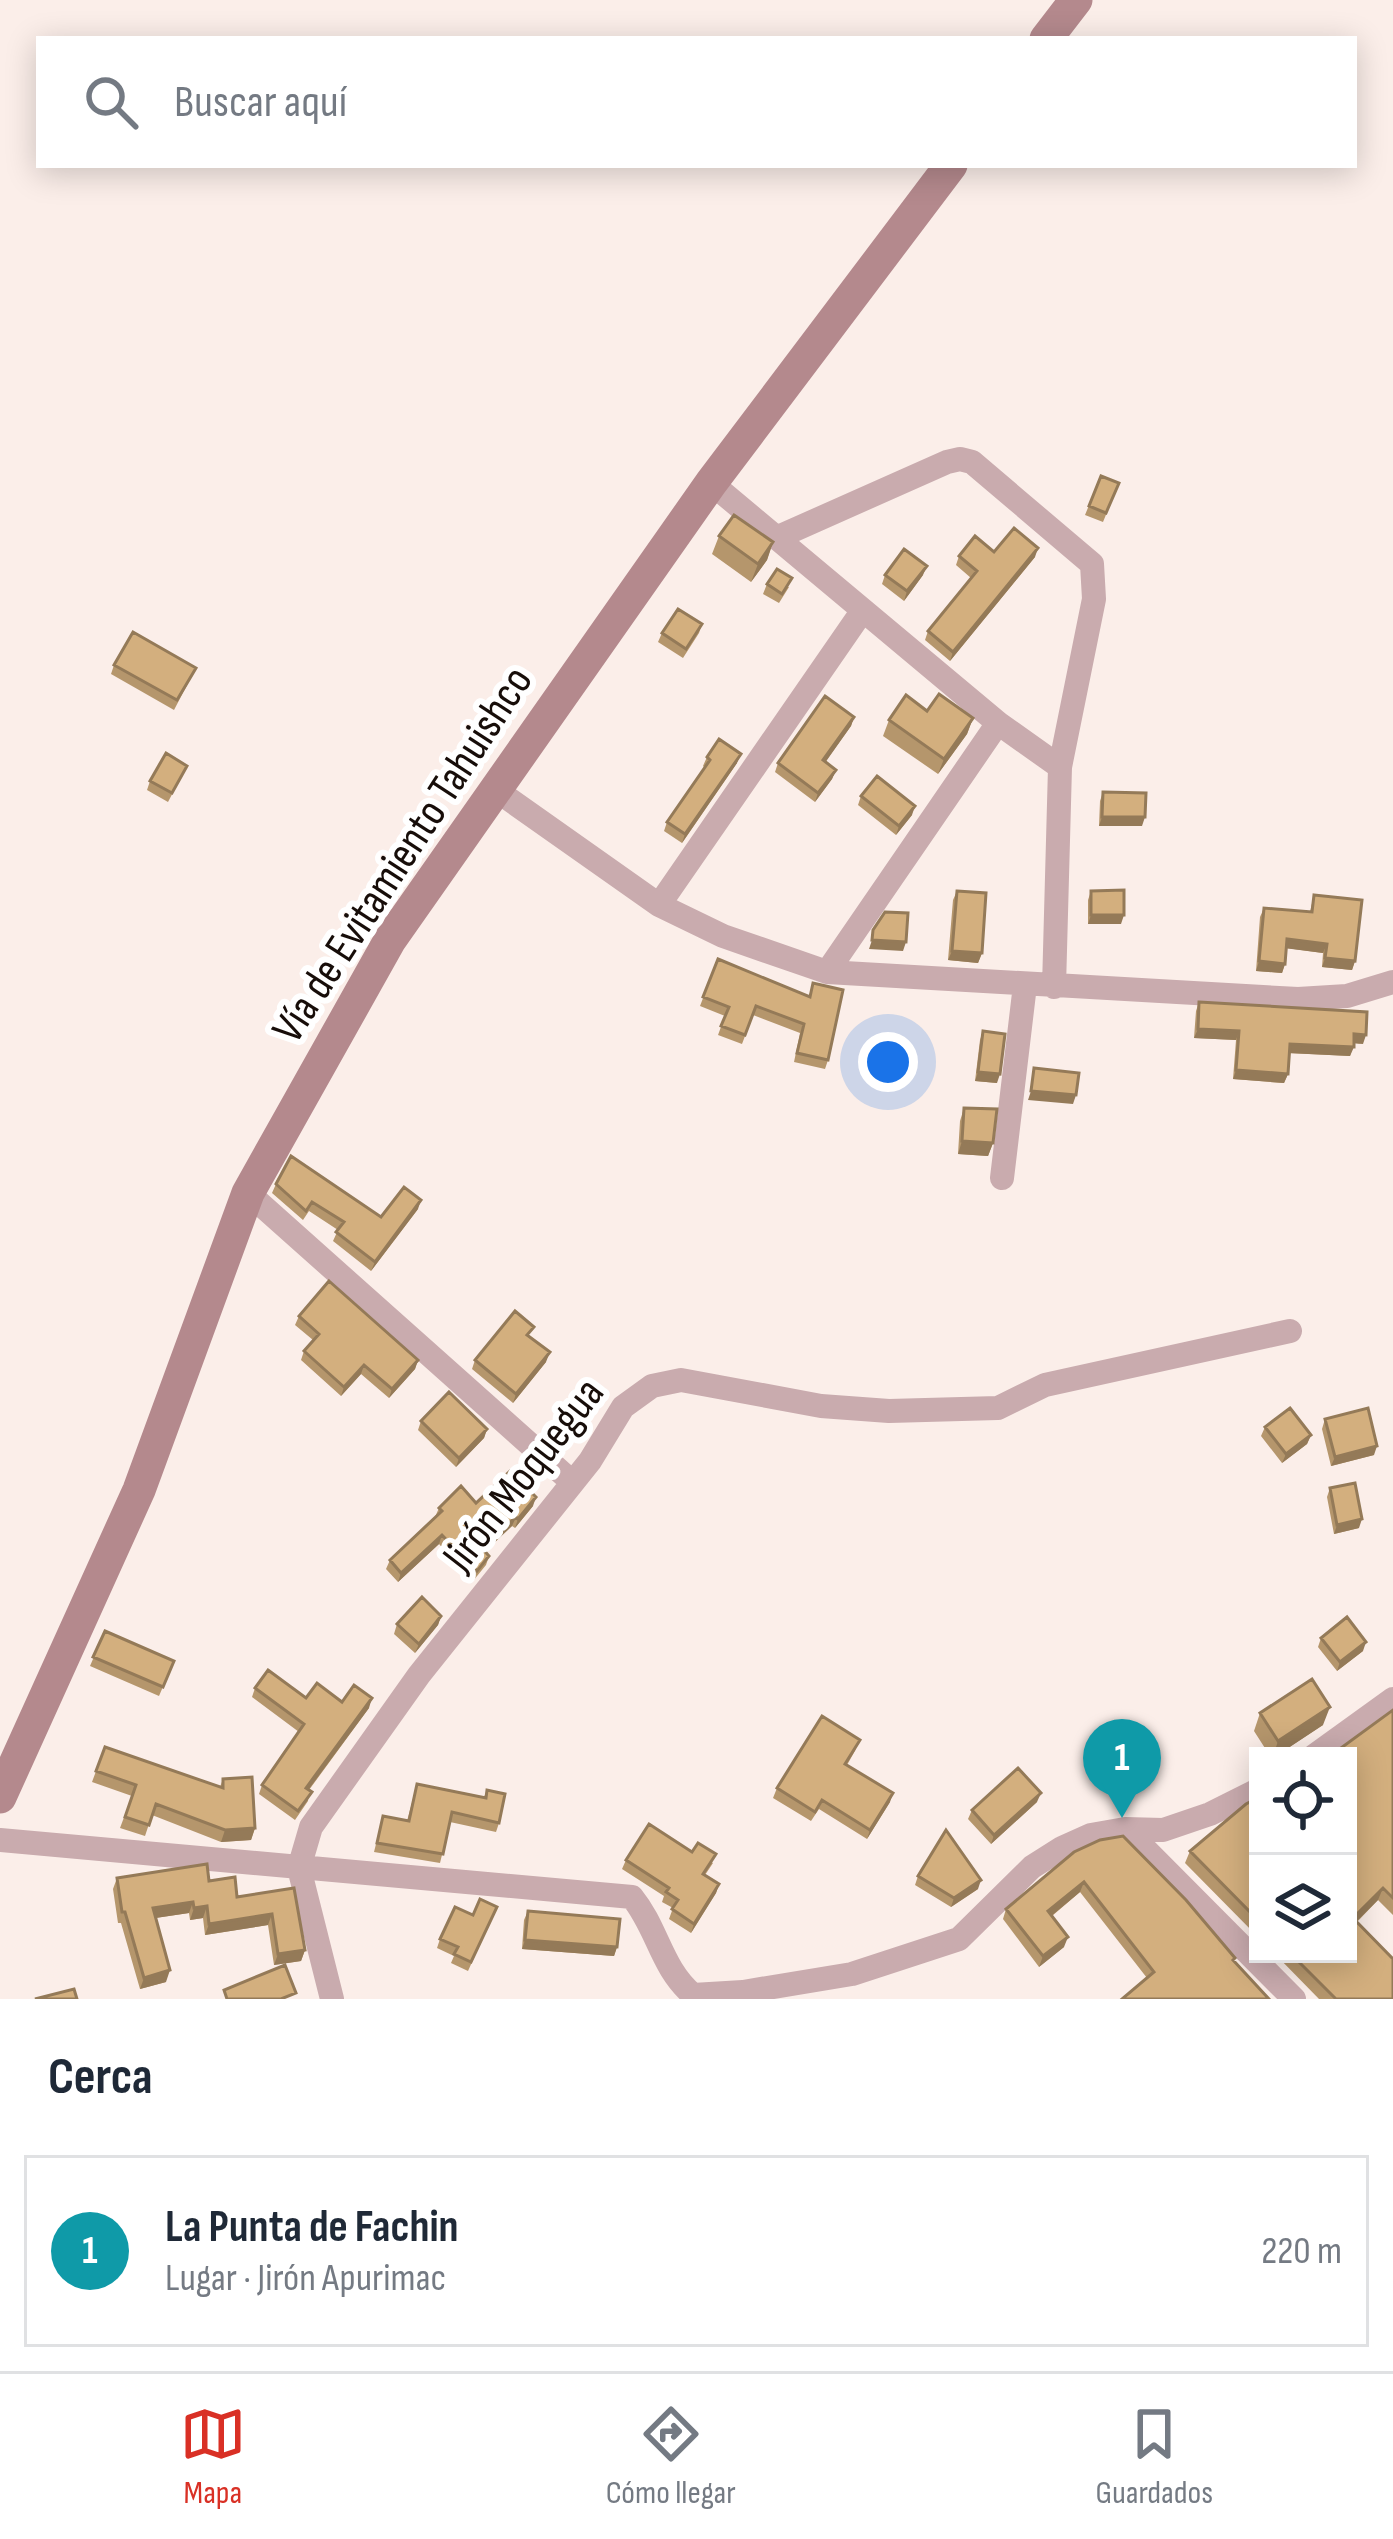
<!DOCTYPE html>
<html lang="es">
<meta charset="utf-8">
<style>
:root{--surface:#fff;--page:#f2f2f3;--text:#1f2937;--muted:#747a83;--line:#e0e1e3;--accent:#d93025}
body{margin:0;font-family:"Sofia Sans Condensed",sans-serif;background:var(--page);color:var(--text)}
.controls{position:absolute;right:36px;bottom:36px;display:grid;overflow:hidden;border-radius:0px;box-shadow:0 6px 30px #0003}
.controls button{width:108px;height:108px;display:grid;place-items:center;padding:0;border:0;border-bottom:3px solid var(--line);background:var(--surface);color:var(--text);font:60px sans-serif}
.you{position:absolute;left:888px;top:1062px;width:42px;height:42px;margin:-30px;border:9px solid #fff;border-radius:50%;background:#1a73e8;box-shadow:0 0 0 18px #1a73e833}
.badge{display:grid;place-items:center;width:78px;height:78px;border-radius:50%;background:var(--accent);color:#fff;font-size:39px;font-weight:700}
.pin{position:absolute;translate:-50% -99px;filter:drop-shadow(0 3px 6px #0008)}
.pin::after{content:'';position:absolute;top:63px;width:42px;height:36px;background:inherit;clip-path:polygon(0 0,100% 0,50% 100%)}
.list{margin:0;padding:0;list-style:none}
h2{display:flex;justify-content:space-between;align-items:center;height:156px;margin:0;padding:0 48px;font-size:51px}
h2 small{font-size:39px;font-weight:400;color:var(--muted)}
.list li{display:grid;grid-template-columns:78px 1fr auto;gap:36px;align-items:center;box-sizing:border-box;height:192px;margin:0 24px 24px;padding:0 24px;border:3px solid var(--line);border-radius:0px}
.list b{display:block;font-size:45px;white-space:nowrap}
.list p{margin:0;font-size:39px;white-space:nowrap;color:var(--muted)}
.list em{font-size:39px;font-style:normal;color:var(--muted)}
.icon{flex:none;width:66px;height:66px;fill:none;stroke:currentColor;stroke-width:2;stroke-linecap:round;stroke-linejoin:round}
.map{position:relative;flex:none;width:1393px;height:1999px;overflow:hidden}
.search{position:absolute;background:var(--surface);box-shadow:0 6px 30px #0003;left:36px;right:36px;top:36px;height:132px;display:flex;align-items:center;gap:30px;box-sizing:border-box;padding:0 42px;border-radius:0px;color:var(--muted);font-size:45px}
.sheet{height:372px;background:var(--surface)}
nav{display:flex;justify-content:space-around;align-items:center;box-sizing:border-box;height:168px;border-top:3px solid var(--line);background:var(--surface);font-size:33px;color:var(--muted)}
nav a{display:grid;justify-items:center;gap:6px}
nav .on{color:var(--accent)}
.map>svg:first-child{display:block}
</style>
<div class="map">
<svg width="1393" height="1999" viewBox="0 0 1393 1999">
<rect width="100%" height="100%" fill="#fbeee9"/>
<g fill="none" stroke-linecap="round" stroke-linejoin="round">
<path stroke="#c9abae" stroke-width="24" d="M 711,483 L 998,723 L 1060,767 L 1054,987
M 776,538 L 947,462 L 960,459 L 972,462 L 1092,564 L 1094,599 L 1060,767
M 496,790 L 659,905 L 723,936 L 827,972 L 1298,999 L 1347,996 L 1393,982
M 659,905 L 863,610
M 827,972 L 998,723
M 1002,1178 L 1025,985
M 248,1193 L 572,1482
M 1314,1756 L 1393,1699
M 1125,1829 L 1294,1999
M 0,1840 L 632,1897 C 658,1929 661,1968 693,1995 L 743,1992 L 852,1974 L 959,1939 L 1032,1867 L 1062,1848 L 1091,1835 L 1125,1829 L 1163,1830 L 1210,1814 L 1258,1790
M 332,1999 L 299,1868 L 311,1827 L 419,1675 L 590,1461 L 623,1407 L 652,1386 L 681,1380 L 821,1406 L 889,1411 L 998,1408 L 1045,1385 L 1290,1331"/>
<path stroke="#b4898d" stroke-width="33" d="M 1046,39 L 1076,0
M 0,1797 L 139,1490 L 248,1193 L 390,940 L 711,483 L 951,165"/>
</g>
<path fill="#b5966c" d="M 1101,476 L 1119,483 L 1103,522 L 1085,515 Z
M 719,536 L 773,542 L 767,560 L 751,582 L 712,554 Z
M 994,552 L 1035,557 L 950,661 L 925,640 L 928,631 L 971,578 L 956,565 L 959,556 Z
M 885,575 L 923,575 L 904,601 L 882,584 Z
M 767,584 L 789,587 L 779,603 L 763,594 Z
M 702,624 L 699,633 L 683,658 L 658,642 L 662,633 Z
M 114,665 L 196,668 L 174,710 L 111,674 Z
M 927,711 L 973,718 L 967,734 L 938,774 L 883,736 L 889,720 Z
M 854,717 L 851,726 L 825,762 L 836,770 L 832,779 L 815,802 L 775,772 L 778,763 Z
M 707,757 L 737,763 L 682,843 L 664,831 L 667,822 L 705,768 L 703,766 Z
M 187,766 L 168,802 L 147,790 L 150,781 Z
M 1103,792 L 1142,826 L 1099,826 L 1100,801 Z
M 861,796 L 912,815 L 896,835 L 858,805 Z
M 957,891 L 982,953 L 978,963 L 948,960 L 953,900 Z
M 1091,891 L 1121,924 L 1088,924 L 1088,900 Z
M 1314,895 L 1355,961 L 1352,970 L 1322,967 L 1323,953 L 1286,948 L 1285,964 L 1282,973 L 1256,971 L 1260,917 L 1264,908 L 1310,912 Z
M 718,959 L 809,996 L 813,983 L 828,1060 L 825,1069 L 794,1062 L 800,1033 L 753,1015 L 742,1044 L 718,1035 L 725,1016 L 700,1006 Z
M 1199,1002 L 1363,1044 L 1354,1043 L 1350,1056 L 1289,1053 L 1288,1074 L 1284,1083 L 1233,1079 L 1236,1040 L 1194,1038 L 1196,1011 Z
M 983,1031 L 997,1083 L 975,1081 L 980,1040 Z
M 964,1108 L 993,1143 L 988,1156 L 958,1154 L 960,1121 Z
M 276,1184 L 381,1217 L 418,1209 L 371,1271 L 333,1241 L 338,1230 L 309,1211 L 303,1220 L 272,1193 Z
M 299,1316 L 418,1360 L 415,1369 L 389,1398 L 361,1374 L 341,1396 L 301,1360 L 304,1351 L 313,1340 L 295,1325 Z
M 530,1337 L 546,1362 L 513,1403 L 472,1369 L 475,1360 Z
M 1325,1419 L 1374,1455 L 1331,1466 L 1322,1429 Z
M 421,1421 L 487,1429 L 484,1438 L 456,1467 L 418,1430 Z
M 1265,1427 L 1311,1435 L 1307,1444 L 1282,1463 L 1261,1436 Z
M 1330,1488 L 1359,1528 L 1334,1534 L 1327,1497 Z
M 476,1503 L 533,1506 L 515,1528 L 512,1526 L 485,1551 L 489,1556 L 486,1565 L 473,1581 L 439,1544 L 398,1582 L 386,1569 L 390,1560 L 435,1517 L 439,1508 Z
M 441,1616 L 438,1625 L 415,1653 L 394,1634 L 397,1624 Z
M 105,1631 L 174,1661 L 159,1696 L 90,1666 Z
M 1321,1638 L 1363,1651 L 1337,1671 L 1318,1647 Z
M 255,1688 L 369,1708 L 309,1790 L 308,1801 L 295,1820 L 259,1794 L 262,1785 L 299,1732 L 252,1697 Z
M 1393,1710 L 1393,1915 L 1378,1900 L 1357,1922 L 1393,1999 L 1319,1999 L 1275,1954 L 1348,1954 Z
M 1260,1713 L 1323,1725 L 1276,1756 L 1270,1756 L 1254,1731 Z
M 105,1747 L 220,1787 L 223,1779 L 255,1828 L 251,1840 L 221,1842 L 152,1815 L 145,1836 L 120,1828 L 132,1796 L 92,1782 Z
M 856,1749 L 847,1765 L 890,1802 L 867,1839 L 819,1809 L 811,1821 L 773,1798 L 777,1788 Z
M 417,1784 L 484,1797 L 487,1790 L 499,1823 L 496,1832 L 450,1822 L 440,1863 L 374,1852 L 383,1816 L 407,1821 Z
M 1258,1798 L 1258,1937 L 1185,1863 L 1190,1851 Z
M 1037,1802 L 991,1844 L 968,1819 L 972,1810 Z
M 692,1852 L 713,1863 L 705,1875 L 719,1884 L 716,1893 L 691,1933 L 669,1919 L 673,1908 L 662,1902 L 664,1896 L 622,1869 L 626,1860 Z
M 1074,1852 L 1235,1958 L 1147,1978 L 1080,1892 L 1052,1916 L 1064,1947 L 1039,1967 L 1003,1919 L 1006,1909 Z
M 918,1876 L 978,1889 L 951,1907 L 915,1885 Z
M 117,1878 L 209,1881 L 237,1897 L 294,1888 L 305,1950 L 301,1961 L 274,1965 L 268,1925 L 205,1935 L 203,1918 L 190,1920 L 189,1913 L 155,1918 L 166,1982 L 140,1989 L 121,1923 L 118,1923 L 113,1889 Z
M 497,1907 L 468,1971 L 451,1963 L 454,1956 L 437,1948 L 440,1939 L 473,1915 Z
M 528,1911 L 617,1947 L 614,1956 L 522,1949 L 524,1920 Z"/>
<path fill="#947a58" d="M 773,542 L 767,560 L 751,582 L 758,564 Z
M 1038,548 L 1035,557 L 950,661 L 953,652 Z
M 927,566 L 923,575 L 904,601 L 907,591 Z
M 854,717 L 851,726 L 820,770 L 823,760 Z
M 973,718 L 967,734 L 938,774 L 944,759 Z
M 741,754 L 737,763 L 682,843 L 685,834 Z
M 836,770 L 832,779 L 815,802 L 818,793 Z
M 915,806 L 912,815 L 896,835 L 899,826 Z
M 1102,817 L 1145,817 L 1142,826 L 1099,826 Z
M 1091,915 L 1124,915 L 1121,924 L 1088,924 Z
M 1287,939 L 1327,944 L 1323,953 L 1284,948 Z
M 872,940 L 906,942 L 903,951 L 869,949 Z
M 952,951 L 982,953 L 978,963 L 948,960 Z
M 1325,958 L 1355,961 L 1352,970 L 1322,967 Z
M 1259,961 L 1285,964 L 1282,973 L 1256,971 Z
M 1198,1029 L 1239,1031 L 1236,1040 L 1194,1038 Z
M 1354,1034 L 1366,1035 L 1363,1044 L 1351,1043 Z
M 1290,1044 L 1354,1047 L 1350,1056 L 1287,1053 Z
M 1236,1070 L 1288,1074 L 1284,1083 L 1233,1079 Z
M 978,1072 L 1000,1074 L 997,1083 L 975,1081 Z
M 1031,1091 L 1076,1095 L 1073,1104 L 1028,1100 Z
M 962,1141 L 993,1143 L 988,1156 L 958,1154 Z
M 421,1200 L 418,1209 L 371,1271 L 375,1262 Z
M 550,1352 L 546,1362 L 513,1403 L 516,1394 Z
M 418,1360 L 415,1369 L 389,1398 L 392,1389 Z
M 364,1365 L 361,1374 L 341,1396 L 344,1387 Z
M 487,1429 L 484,1438 L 456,1467 L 459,1458 Z
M 1311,1435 L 1307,1444 L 1282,1463 L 1286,1454 Z
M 1377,1446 L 1374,1455 L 1331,1466 L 1335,1457 Z
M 536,1497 L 533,1506 L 515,1528 L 518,1519 Z
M 516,1517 L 512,1526 L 479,1557 L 482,1548 Z
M 1362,1519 L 1359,1528 L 1334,1534 L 1337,1525 Z
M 442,1535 L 439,1544 L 398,1582 L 401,1573 Z
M 441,1616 L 438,1625 L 415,1653 L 419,1644 Z
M 1366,1642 L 1363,1651 L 1337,1671 L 1340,1662 Z
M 372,1698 L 369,1708 L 303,1797 L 306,1788 Z
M 1330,1707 L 1323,1725 L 1276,1756 L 1273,1756 L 1278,1741 Z
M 893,1793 L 890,1802 L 867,1839 L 870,1830 Z
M 1041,1793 L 1037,1802 L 991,1844 L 994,1835 Z
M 255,1828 L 251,1840 L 221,1842 L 225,1830 Z
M 981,1880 L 978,1889 L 951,1907 L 954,1898 Z
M 1084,1882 L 1080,1892 L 1044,1922 L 1048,1911 Z
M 719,1884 L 716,1893 L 691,1933 L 694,1924 Z
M 1383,1888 L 1378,1900 L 1348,1930 L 1353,1918 Z
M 193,1902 L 189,1913 L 149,1919 L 153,1908 Z
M 207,1906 L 203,1918 L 190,1920 L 194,1908 Z
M 272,1914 L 268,1925 L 205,1935 L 209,1924 Z
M 1068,1937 L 1064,1947 L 1039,1967 L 1043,1956 Z
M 525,1940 L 617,1947 L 614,1956 L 522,1949 Z
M 305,1950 L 301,1961 L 274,1965 L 278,1954 Z
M 170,1970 L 166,1982 L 140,1989 L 144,1978 Z"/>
<path fill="#d3af7e" stroke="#947a58" stroke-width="3" d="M 1101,476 L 1119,483 L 1106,513 L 1089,506 Z
M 734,515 L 773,542 L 758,564 L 719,536 Z
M 1014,528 L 1038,548 L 953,652 L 928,631 L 977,571 L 959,556 L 975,536 L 994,552 Z
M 904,549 L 927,566 L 907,591 L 885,575 Z
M 777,569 L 792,578 L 782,594 L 767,584 Z
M 678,609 L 702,624 L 686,649 L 662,633 Z
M 133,632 L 196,668 L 177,700 L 114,665 Z
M 939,694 L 973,718 L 944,759 L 889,720 L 906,695 L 927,711 Z
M 825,696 L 854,717 L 823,760 L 836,770 L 818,793 L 778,763 Z
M 719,739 L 741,754 L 685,834 L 667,822 L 710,760 L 707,757 Z
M 166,753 L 187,766 L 172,793 L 150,781 Z
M 877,776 L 915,806 L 899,826 L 861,796 Z
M 1103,792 L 1146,793 L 1145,817 L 1102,817 Z
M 1124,890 L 1124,915 L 1091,915 L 1091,891 Z
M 957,891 L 986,893 L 982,953 L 952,951 Z
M 1314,895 L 1362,900 L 1355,961 L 1325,958 L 1327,944 L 1287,939 L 1285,964 L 1259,961 L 1264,908 L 1312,912 Z
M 885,912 L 908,913 L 906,942 L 872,940 L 873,930 Z
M 718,959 L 810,997 L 813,983 L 843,990 L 828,1060 L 797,1053 L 804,1024 L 756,1006 L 745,1035 L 721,1026 L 729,1007 L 703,997 Z
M 1199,1002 L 1367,1012 L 1366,1035 L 1354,1034 L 1354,1047 L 1290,1044 L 1288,1074 L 1236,1070 L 1239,1031 L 1198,1029 Z
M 983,1031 L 1005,1034 L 1000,1074 L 978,1072 Z
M 1034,1068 L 1079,1073 L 1076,1095 L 1031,1091 Z
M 964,1108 L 997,1109 L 993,1143 L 962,1141 Z
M 291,1156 L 381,1217 L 404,1187 L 421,1200 L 375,1262 L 336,1232 L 344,1222 L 312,1202 L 306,1211 L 276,1184 Z
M 329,1281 L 418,1360 L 392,1389 L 364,1365 L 344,1387 L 304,1351 L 319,1334 L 299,1316 Z
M 515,1311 L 534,1327 L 527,1335 L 550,1352 L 516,1394 L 475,1360 Z
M 449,1392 L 487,1429 L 459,1458 L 421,1421 Z
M 1290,1408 L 1311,1435 L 1286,1454 L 1265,1427 Z
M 1368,1408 L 1377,1446 L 1335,1457 L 1325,1419 Z
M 510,1471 L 536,1497 L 518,1519 L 516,1517 L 482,1548 L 489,1556 L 477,1571 L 442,1535 L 401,1573 L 390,1560 L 442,1511 L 439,1508 L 461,1486 L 476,1503 Z
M 1355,1483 L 1362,1519 L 1337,1525 L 1330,1488 Z
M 422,1597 L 441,1616 L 419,1644 L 397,1624 Z
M 1347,1617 L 1366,1642 L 1340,1662 L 1321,1638 Z
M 105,1631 L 174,1661 L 163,1687 L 93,1657 Z
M 268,1670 L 306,1698 L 317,1683 L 342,1702 L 354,1685 L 372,1698 L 306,1788 L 312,1792 L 298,1811 L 262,1785 L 304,1724 L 255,1688 Z
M 1312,1679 L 1330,1707 L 1278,1741 L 1260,1713 Z
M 1393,1710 L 1393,1898 L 1383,1888 L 1353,1918 L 1393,1959 L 1393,1999 L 1336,1999 L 1291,1954 L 1348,1954 L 1348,1756 L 1330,1756 Z
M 822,1716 L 860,1740 L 845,1764 L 893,1793 L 870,1830 L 822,1800 L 815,1812 L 777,1788 Z
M 105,1747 L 223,1788 L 223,1779 L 252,1777 L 255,1828 L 225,1830 L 156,1804 L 149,1825 L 125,1817 L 136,1785 L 96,1771 Z
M 1018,1768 L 1041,1793 L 994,1835 L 972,1810 Z
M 417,1784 L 486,1798 L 487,1790 L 505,1794 L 499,1823 L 452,1812 L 443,1854 L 377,1843 L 383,1816 L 409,1821 Z
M 1258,1798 L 1258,1920 L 1190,1851 L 1246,1804 Z
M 649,1824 L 692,1852 L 698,1843 L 716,1854 L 703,1874 L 719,1884 L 694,1924 L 672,1909 L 678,1900 L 666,1892 L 669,1888 L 626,1860 Z
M 946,1830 L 981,1880 L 954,1898 L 918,1876 Z
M 1123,1836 L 1186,1900 L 1235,1958 L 1233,1960 L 1269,1999 L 1122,1999 L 1154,1972 L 1084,1882 L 1048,1911 L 1068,1937 L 1043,1956 L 1006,1909 L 1074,1852 L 1100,1840 Z
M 207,1864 L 209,1881 L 235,1877 L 237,1897 L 294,1888 L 305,1950 L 278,1954 L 272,1914 L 209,1924 L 207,1906 L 194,1908 L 193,1902 L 153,1908 L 170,1970 L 144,1978 L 125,1912 L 122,1912 L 117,1878 Z
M 480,1899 L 497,1907 L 471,1962 L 454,1954 L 458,1947 L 440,1939 L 455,1907 L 473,1915 Z
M 528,1911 L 620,1919 L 617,1947 L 525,1940 Z
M 285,1965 L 296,1993 L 281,1999 L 227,1999 L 224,1990 Z
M 74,1989 L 77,1999 L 35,1999 Z"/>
<g text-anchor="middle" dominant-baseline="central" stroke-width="12" stroke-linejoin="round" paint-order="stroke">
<g font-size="45" fill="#170d09" stroke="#fff">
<text transform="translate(403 855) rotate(-57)">Vía de Evitamiento Tahuishco</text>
<text transform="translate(524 1475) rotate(-52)">Jirón Moquegua</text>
</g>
</g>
</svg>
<div class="controls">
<button><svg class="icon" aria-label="locate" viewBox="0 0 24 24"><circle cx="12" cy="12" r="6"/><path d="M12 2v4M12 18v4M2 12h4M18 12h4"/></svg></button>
<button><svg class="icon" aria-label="layers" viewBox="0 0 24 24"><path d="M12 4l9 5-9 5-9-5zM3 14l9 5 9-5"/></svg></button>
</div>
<div class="you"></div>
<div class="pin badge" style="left:1122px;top:1818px;background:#0f9aa8">1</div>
<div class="search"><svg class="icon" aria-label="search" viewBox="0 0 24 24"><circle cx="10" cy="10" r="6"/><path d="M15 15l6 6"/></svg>Buscar aquí</div>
</div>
<section class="sheet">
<h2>Cerca<small></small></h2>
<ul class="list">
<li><span class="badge" style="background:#0f9aa8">1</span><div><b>La Punta de Fachin</b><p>Lugar · Jirón Apurimac</p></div><em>220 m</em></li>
</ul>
</section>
<nav>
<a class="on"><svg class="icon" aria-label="map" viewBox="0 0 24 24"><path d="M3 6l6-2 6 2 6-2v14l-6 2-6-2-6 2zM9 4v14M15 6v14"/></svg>Mapa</a>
<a><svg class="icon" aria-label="directions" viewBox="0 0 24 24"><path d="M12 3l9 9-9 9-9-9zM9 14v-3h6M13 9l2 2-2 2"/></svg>Cómo llegar</a>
<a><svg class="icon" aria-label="saved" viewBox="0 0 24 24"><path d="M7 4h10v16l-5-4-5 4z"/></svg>Guardados</a>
</nav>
